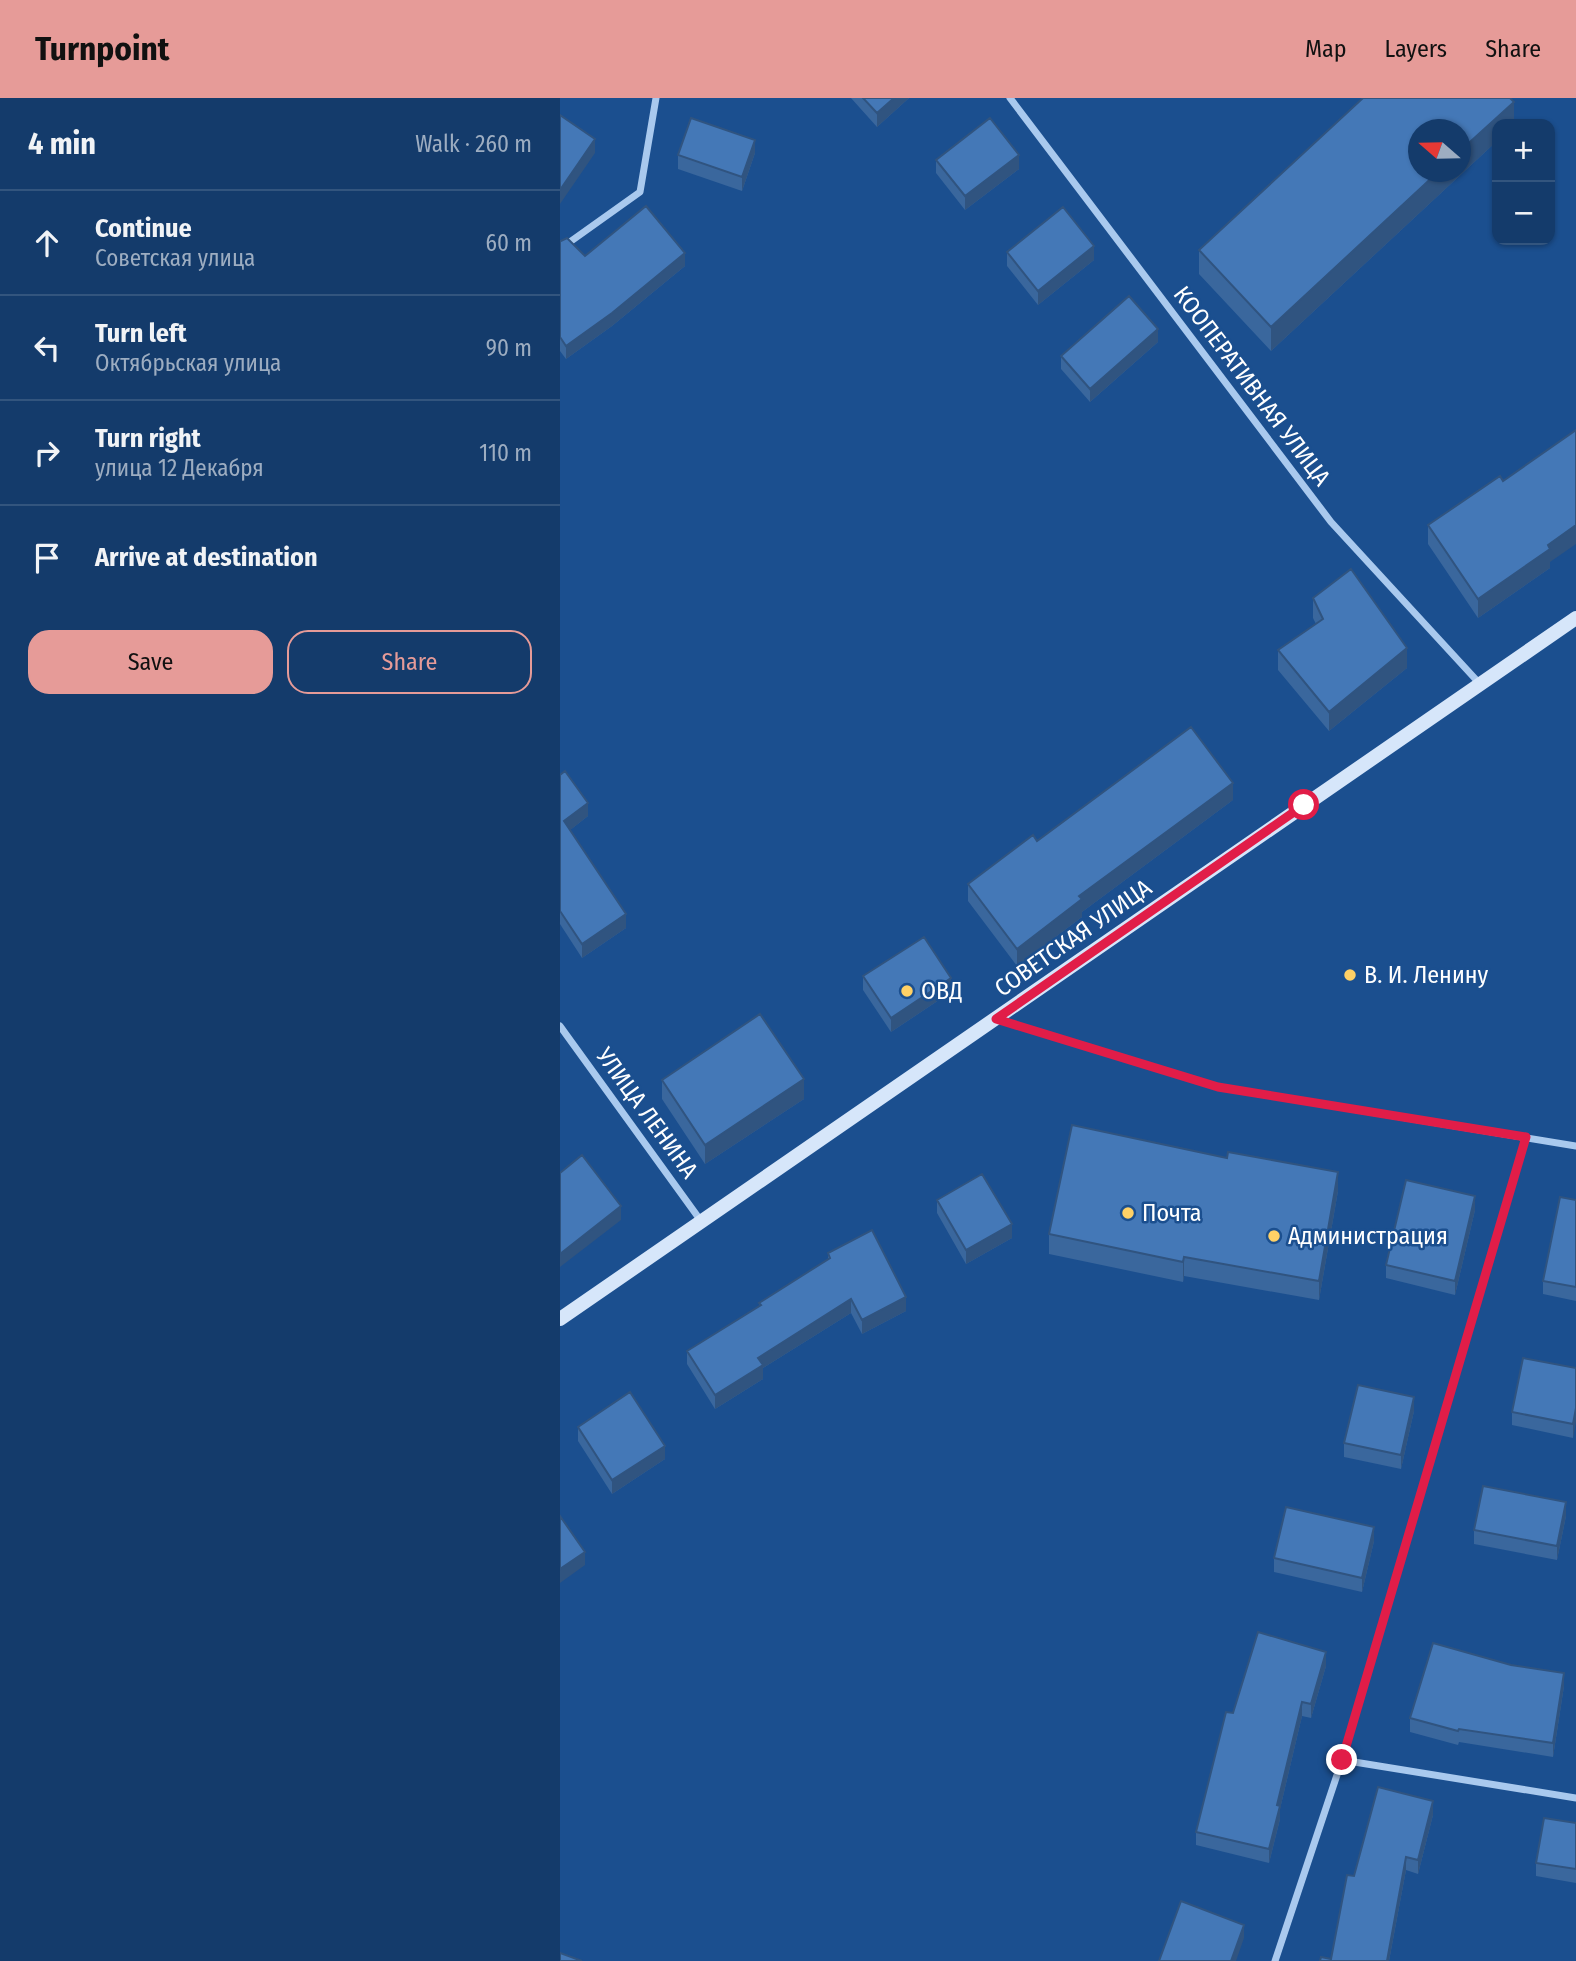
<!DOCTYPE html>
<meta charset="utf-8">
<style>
:root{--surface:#143b6b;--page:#214673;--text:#f1f3f6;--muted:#9dadc1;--line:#33557e;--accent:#e69b98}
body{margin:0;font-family:"Fira Sans Condensed",sans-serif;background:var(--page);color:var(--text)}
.controls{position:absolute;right:21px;top:21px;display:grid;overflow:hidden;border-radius:14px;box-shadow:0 2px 5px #0004}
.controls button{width:63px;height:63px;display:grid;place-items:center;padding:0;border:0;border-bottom:2px solid var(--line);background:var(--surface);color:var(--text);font:35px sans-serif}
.compass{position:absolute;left:848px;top:21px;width:63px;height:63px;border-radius:50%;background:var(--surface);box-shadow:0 2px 5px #0004;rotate:290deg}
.stop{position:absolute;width:21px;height:21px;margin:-16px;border:5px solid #e11d48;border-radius:50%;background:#fff}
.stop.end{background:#e11d48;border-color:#fff;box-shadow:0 2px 7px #0008}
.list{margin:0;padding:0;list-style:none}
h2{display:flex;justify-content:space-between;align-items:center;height:91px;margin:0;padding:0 28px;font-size:30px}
h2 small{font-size:23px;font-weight:400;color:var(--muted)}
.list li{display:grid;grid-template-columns:46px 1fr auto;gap:21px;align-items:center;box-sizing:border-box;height:105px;padding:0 28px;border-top:2px solid var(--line)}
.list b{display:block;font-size:26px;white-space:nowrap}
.list p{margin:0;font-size:23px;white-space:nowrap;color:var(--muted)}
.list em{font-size:23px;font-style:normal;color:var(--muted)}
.actions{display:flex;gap:14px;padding:21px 28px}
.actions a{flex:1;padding:16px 0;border:2px solid var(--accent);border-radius:21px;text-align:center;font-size:24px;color:var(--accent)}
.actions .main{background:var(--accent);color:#111}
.icon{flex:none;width:38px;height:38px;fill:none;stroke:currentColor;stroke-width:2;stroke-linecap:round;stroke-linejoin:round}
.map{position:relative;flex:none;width:1016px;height:1863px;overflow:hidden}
header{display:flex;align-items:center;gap:42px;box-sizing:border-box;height:98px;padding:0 35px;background:var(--accent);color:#111}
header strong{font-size:33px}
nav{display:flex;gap:38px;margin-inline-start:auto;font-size:24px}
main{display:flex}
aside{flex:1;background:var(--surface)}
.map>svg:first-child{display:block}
</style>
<header>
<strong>Turnpoint</strong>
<nav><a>Map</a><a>Layers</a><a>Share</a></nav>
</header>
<main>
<aside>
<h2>4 min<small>Walk · 260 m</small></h2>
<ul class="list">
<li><svg class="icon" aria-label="ahead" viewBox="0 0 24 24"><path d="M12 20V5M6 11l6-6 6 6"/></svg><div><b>Continue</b><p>Советская улица</p></div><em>60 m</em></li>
<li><svg class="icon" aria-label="left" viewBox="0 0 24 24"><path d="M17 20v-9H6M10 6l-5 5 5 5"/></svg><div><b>Turn left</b><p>Октябрьская улица</p></div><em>90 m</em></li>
<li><svg class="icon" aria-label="right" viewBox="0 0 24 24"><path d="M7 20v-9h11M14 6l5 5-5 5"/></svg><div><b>Turn right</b><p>улица 12 Декабря</p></div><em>110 m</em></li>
<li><svg class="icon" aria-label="arrive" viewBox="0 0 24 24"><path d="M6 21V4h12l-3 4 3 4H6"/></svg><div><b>Arrive at destination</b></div></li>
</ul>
<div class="actions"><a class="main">Save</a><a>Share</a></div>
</aside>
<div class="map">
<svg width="1016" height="1863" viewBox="0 0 1016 1863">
<rect width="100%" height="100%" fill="#1b4f8f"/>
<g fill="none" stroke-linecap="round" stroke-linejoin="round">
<path stroke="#a9c9ee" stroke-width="7" d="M 450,0 L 771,424 L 920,586
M 0,151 L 80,94 L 96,0
M 436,921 L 658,989 L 1016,1048
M 0,928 L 141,1123
M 782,1662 L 1016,1700
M 715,1863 L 782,1662 L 966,1039"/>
<path stroke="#d6e6fa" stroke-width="14" d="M 0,1221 L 1016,520"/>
</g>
<path fill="#3a679d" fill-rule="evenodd" d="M 291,0 L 349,0 L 317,29 Z
M 803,0 L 950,0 L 954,4 L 954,26 L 937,26 L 937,43 L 711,253 L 639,176 L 639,152 ZM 858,32 L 900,32 L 900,74 L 858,74 Z
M 195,55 L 182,93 L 118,71 L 118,57 Z
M 376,62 L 459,71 L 405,112 L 376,75 Z
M 0,143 L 25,158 L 125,168 L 52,228 L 6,261 L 0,253 Z
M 447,154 L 534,162 L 478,207 L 447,168 Z
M 598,244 L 530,304 L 501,271 L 501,258 Z
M 868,427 L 990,464 L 990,470 L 918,520 L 868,446 Z
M 753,500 L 847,570 L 769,633 L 718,572 L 718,552 L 756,526 L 753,520 Z
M 0,677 L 28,718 L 10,732 L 66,830 L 22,860 L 0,826 Z
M 673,702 L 522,814 L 522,819 L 457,868 L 408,803 L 408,786 Z
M 303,878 L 391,894 L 331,934 L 303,892 Z
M 102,982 L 244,1001 L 145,1066 L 102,1001 Z
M 778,1093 L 759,1202 L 624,1178 L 623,1184 L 489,1156 L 489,1136 Z
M 377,1102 L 452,1140 L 406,1166 L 377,1115 Z
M 1016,1102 L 1016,1203 L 983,1196 L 983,1183 Z
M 915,1112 L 895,1197 L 826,1180 L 826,1167 Z
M 268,1155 L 346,1213 L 302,1236 L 291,1215 L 203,1270 L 203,1281 L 155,1311 L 127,1266 L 127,1253 L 199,1208 L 199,1205 L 268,1162 Z
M 1016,1270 L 1013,1340 L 952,1327 L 952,1314 Z
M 854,1313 L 841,1371 L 784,1359 L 784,1345 Z
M 18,1329 L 105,1361 L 52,1396 L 18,1343 Z
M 1006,1418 L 997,1462 L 914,1446 L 914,1432 Z
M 814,1443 L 802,1494 L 714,1474 L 714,1460 Z
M 766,1568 L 751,1620 L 742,1618 L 720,1711 L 720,1721 L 709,1765 L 636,1747 L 636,1734 L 673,1615 Z
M 1004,1588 L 993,1659 L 899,1644 L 898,1647 L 850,1634 L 850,1620 Z
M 873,1717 L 858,1776 L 846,1772 L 829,1863 L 760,1863 L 771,1861 L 794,1778 Z
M 1016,1725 L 1016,1785 L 976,1778 L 976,1765 Z"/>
<path fill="#305480" d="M 334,0 L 349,0 L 317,29 L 317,15 Z
M 954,4 L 954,26 L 937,26 L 937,43 L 711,253 L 711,229 L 878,74 L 900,74 L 900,53 Z
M 35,41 L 35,55 L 0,106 L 0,92 Z
M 195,42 L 195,55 L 182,93 L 182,79 Z
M 459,57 L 459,71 L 405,112 L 405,98 Z
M 534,148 L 534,162 L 478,207 L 478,193 Z
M 125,155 L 125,168 L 52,228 L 6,261 L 6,248 Z
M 598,231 L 598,244 L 530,304 L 530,291 Z
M 1016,427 L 1016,446 L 990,464 L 990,470 L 918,520 L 918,501 L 988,447 Z
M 847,550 L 847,570 L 769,633 L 769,614 Z
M 673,685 L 673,702 L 522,814 L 522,819 L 457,868 L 457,851 L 519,798 Z
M 28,705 L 28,718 L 4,737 L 4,723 Z
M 66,816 L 66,830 L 22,860 L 22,846 Z
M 391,880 L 391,894 L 331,934 L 331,920 Z
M 244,981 L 244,1001 L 145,1066 L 145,1047 Z
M 778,1074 L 778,1093 L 759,1202 L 759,1183 Z
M 915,1098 L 915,1112 L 895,1197 L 895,1183 Z
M 61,1108 L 61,1122 L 0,1169 L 0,1156 Z
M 452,1126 L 452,1140 L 406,1166 L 406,1152 Z
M 624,1159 L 624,1178 L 623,1184 L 623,1164 Z
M 346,1199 L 346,1213 L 302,1236 L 302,1222 Z
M 291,1201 L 291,1215 L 203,1270 L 203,1281 L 155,1311 L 155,1297 L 198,1260 Z
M 854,1299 L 854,1313 L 841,1371 L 841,1357 Z
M 1016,1310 L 1016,1324 L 1013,1340 L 1013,1326 Z
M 105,1348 L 105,1361 L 52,1396 L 52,1382 Z
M 1006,1404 L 1006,1418 L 997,1462 L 997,1448 Z
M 814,1429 L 814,1443 L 802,1494 L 802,1480 Z
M 25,1454 L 25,1467 L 0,1485 L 0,1471 Z
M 766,1554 L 766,1568 L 751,1620 L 751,1606 Z
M 1004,1575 L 1004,1588 L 993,1659 L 993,1645 Z
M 742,1604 L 742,1618 L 720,1711 L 720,1721 L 709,1765 L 709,1751 L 717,1707 Z
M 873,1703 L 873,1717 L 858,1776 L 858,1762 Z
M 846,1759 L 846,1772 L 829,1863 L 827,1863 Z
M 684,1827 L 684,1840 L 676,1863 L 671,1863 Z"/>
<path fill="#4478b7" stroke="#305480" stroke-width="2" d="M 303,0 L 334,0 L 317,15 Z
M 803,0 L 950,0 L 954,4 L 900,53 L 900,32 L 858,32 L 858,74 L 878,74 L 711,229 L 639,152 Z
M 0,17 L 35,41 L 0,92 Z
M 131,20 L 195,42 L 182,79 L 118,57 Z
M 430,20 L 459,57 L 405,98 L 376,62 Z
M 86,108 L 125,155 L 52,215 L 6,248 L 0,239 L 0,143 L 1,143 L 7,140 L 25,158 Z
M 503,109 L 534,148 L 478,193 L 447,154 Z
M 569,198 L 598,231 L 530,291 L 501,258 Z
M 1016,332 L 1016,427 L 988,447 L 990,451 L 918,501 L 868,427 L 940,378 L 943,383 Z
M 791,471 L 847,550 L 769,614 L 718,552 L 763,521 L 753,500 Z
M 631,629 L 673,685 L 519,798 L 522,801 L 457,851 L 408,786 L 473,737 L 477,743 Z
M 5,673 L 28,705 L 4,723 L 66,816 L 22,846 L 0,813 L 0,677 Z
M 364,839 L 391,880 L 331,920 L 303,878 Z
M 200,916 L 244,981 L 145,1047 L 102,982 Z
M 512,1027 L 667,1060 L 668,1054 L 778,1074 L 759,1183 L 624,1159 L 623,1164 L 489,1136 Z
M 22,1057 L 61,1108 L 0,1156 L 0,1075 Z
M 422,1076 L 452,1126 L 406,1152 L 377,1102 Z
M 846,1082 L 915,1098 L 895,1183 L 826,1167 Z
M 1000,1099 L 1016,1102 L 1016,1189 L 983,1183 Z
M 312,1132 L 346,1199 L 302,1222 L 291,1201 L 198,1260 L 203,1267 L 155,1297 L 127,1253 L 201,1207 L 199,1205 L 270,1160 L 268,1155 Z
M 963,1260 L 1016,1270 L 1016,1310 L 1013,1326 L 952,1314 Z
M 798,1287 L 854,1299 L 841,1357 L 784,1345 Z
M 70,1294 L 105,1348 L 52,1382 L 18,1329 Z
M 923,1388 L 1006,1404 L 997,1448 L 914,1432 Z
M 726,1409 L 814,1429 L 802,1480 L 714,1460 Z
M 0,1418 L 25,1454 L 0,1471 Z
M 698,1534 L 766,1554 L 751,1606 L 742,1604 L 717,1707 L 720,1708 L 709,1751 L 636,1734 L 666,1614 L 673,1615 Z
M 873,1545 L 951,1567 L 1004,1575 L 993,1645 L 899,1631 L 898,1633 L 850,1620 Z
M 818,1689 L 873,1703 L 858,1762 L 846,1759 L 827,1863 L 760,1863 L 761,1859 L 771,1861 L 787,1777 L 794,1778 Z
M 984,1720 L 1016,1725 L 1016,1771 L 976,1765 Z
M 621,1803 L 684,1827 L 671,1863 L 599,1863 Z
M 0,1855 L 22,1863 L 0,1863 Z"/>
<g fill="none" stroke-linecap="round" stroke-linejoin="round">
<path stroke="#e11d48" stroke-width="9" d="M 744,707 L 436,921 L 658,989 L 966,1039 L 782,1662"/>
</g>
<g fill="#ffd166" stroke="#1b4f8f" stroke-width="2.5">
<circle cx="790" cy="877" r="7"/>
<circle cx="347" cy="893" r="7"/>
<circle cx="568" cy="1115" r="7"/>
<circle cx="714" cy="1138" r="7"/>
</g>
<g text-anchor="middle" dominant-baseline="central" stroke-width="5" stroke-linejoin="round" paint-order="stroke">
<g font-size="24" fill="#fff" stroke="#1b4f8f">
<text transform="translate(692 288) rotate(53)">КООПЕРАТИВНАЯ УЛИЦА</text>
<text transform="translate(513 840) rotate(-35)">СОВЕТСКАЯ УЛИЦА</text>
<text transform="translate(87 1015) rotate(54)">УЛИЦА ЛЕНИНА</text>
</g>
<g font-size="24" fill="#fff" stroke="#1b4f8f" text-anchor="start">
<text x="804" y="877">В. И. Ленину</text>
<text x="361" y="893">ОВД</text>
<text x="582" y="1115">Почта</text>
<text x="728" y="1138">Администрация</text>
</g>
</g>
</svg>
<div class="controls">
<button>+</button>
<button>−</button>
</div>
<svg class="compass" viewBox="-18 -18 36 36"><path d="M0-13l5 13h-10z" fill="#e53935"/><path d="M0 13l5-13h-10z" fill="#9dadc1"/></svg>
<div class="stop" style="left:744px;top:707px"></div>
<div class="stop end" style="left:782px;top:1662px"></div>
</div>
</main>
